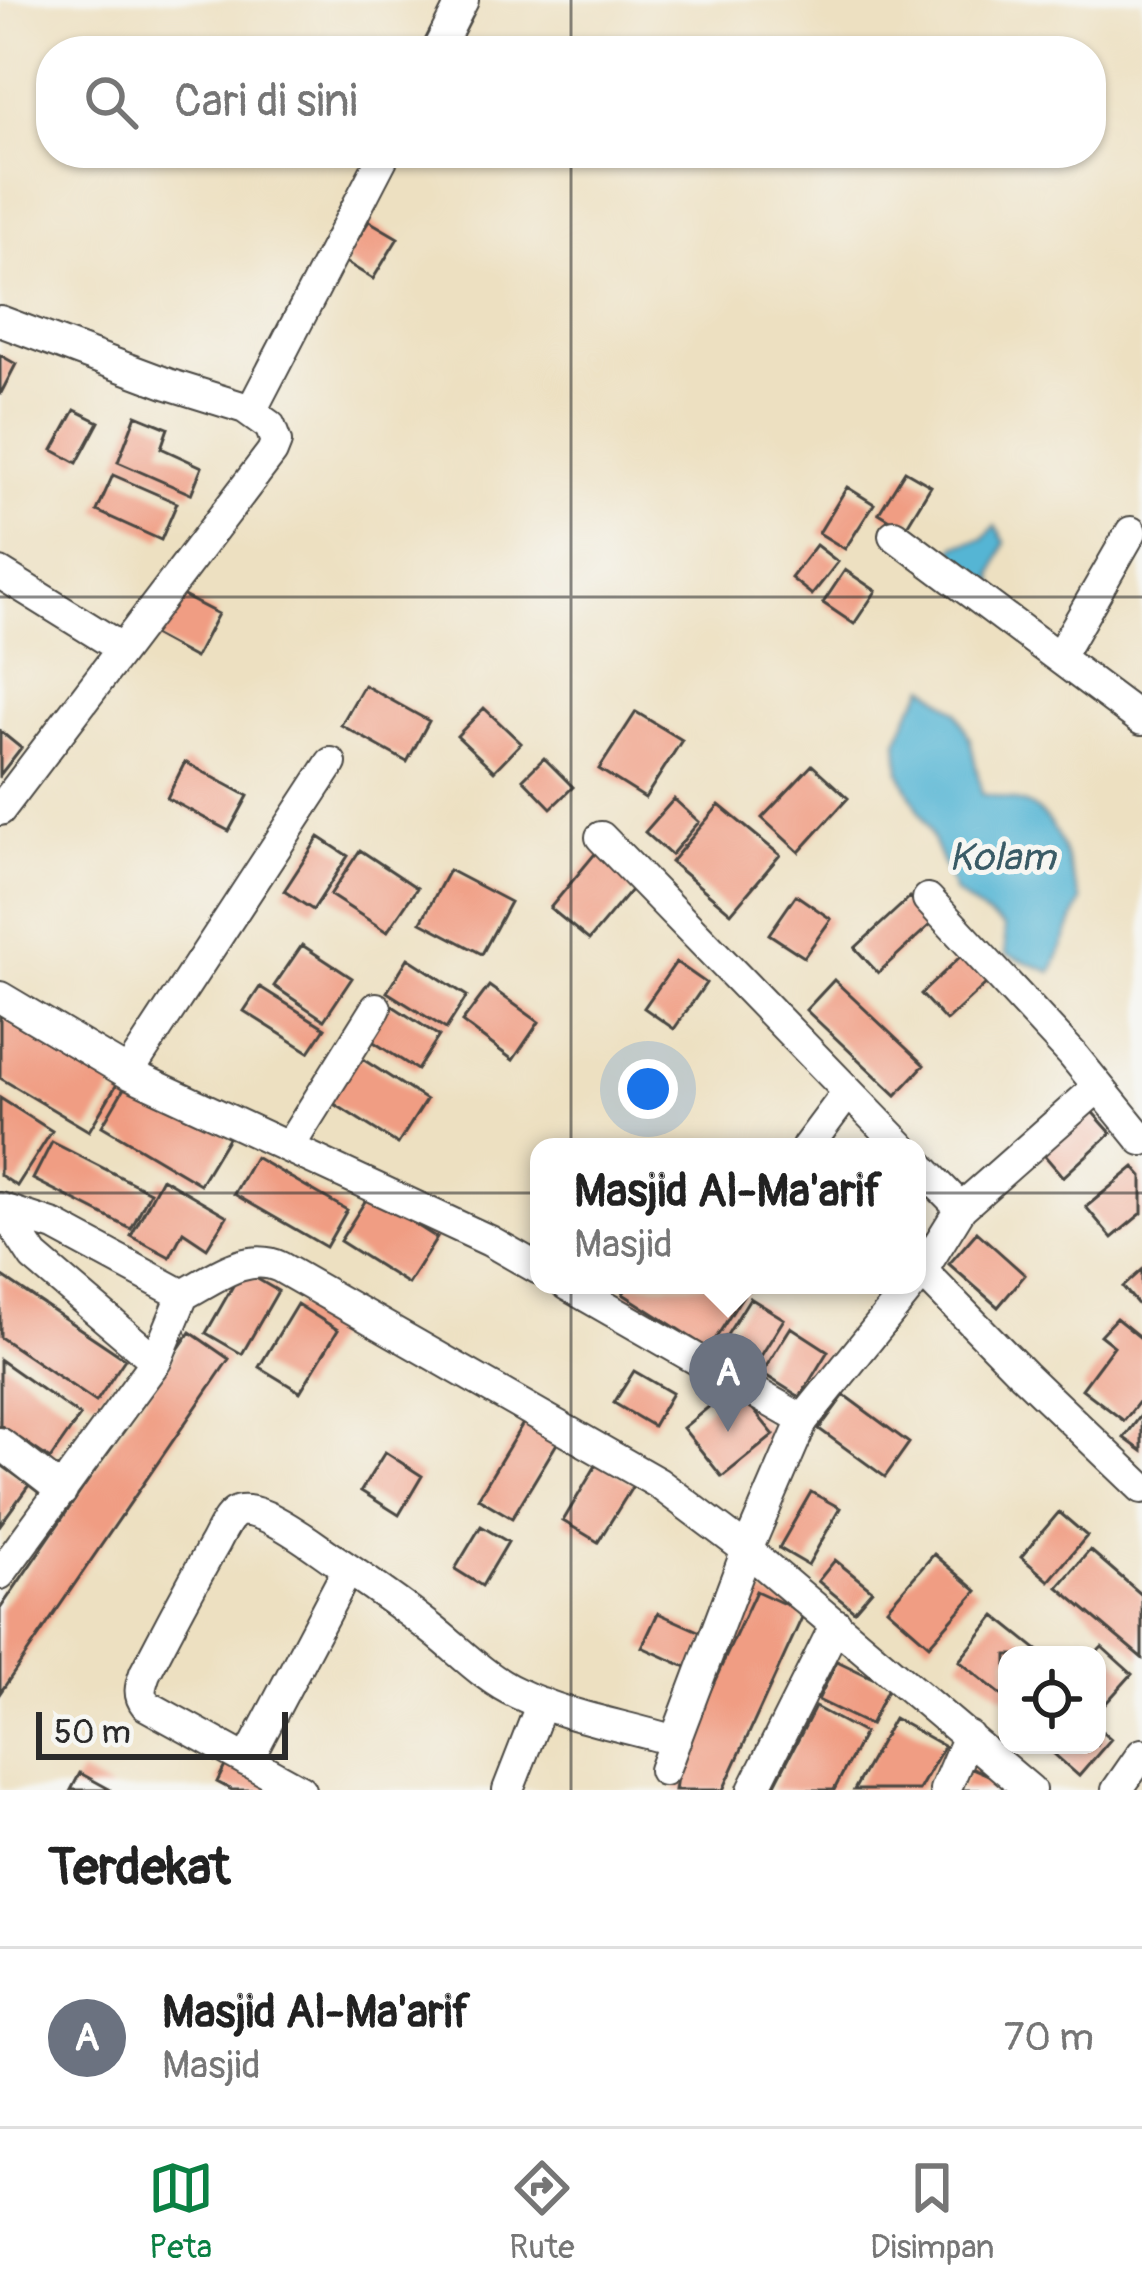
<!DOCTYPE html>
<html lang="id">
<style>
:root{--surface:#fff;--page:#f6f6f6;--text:#222;--muted:#767676;--line:#e0e0e0;--accent:#0b8043}
body{margin:0;font-family:Pangolin,sans-serif;background:var(--page);color:var(--text)}
.controls{position:absolute;right:36px;bottom:36px;display:grid;overflow:hidden;border-radius:24px;box-shadow:0 3px 9px #0004}
.controls button{width:108px;height:108px;display:grid;place-items:center;padding:0;border:0;border-bottom:3px solid var(--line);background:var(--surface);color:var(--text);font:60px sans-serif}
.scale{position:absolute;left:36px;bottom:30px;width:252px;box-sizing:border-box;padding-left:12px;border:6px solid #2b2b2b;border-top:0;font-size:33px;line-height:42px;white-space:nowrap;color:#2b2b2b;-webkit-text-stroke:9px #f6f6f2;paint-order:stroke}
.you{position:absolute;left:648px;top:1089px;width:42px;height:42px;margin:-30px;border:9px solid #fff;border-radius:50%;background:#1a73e8;box-shadow:0 0 0 18px #1a73e833}
.badge{display:grid;place-items:center;width:78px;height:78px;border-radius:50%;background:var(--accent);color:#fff;font-size:39px;font-weight:700}
.pin{position:absolute;translate:-50% -99px;filter:drop-shadow(0 3px 6px #0008)}
.pin::after{content:'';position:absolute;top:63px;width:42px;height:36px;background:inherit;clip-path:polygon(0 0,100% 0,50% 100%)}
.popup{position:absolute;left:530px;top:1138px;width:396px;height:156px;box-sizing:border-box;display:grid;place-content:center;border-radius:24px;background:var(--surface);filter:drop-shadow(0 3px 9px #0005);font-size:39px;white-space:nowrap;color:var(--muted)}
.popup b{font-size:45px;color:var(--text)}
.popup::after{content:'';position:absolute;left:50%;top:100%;margin-left:-24px;border:24px solid transparent;border-top-color:var(--surface)}
.list{margin:0;padding:0;list-style:none}
h2{display:flex;justify-content:space-between;align-items:center;height:156px;margin:0;padding:0 48px;font-size:51px}
h2 small{font-size:39px;font-weight:400;color:var(--muted)}
.list li{display:grid;grid-template-columns:78px 1fr auto;gap:36px;align-items:center;box-sizing:border-box;height:180px;padding:0 48px;border-top:3px solid var(--line)}
.list b{display:block;font-size:45px;white-space:nowrap}
.list p{margin:0;font-size:39px;white-space:nowrap;color:var(--muted)}
.list em{font-size:39px;font-style:normal;color:var(--muted)}
.icon{flex:none;width:66px;height:66px;fill:none;stroke:currentColor;stroke-width:2;stroke-linecap:round;stroke-linejoin:round}
.map{position:relative;flex:none;width:1142px;height:1790px;overflow:hidden}
.search{position:absolute;background:var(--surface);box-shadow:0 3px 9px #0004;left:36px;right:36px;top:36px;height:132px;display:flex;align-items:center;gap:30px;box-sizing:border-box;padding:0 42px;border-radius:48px;color:var(--muted);font-size:45px}
.sheet{height:336px;background:var(--surface)}
nav{display:flex;justify-content:space-around;align-items:center;box-sizing:border-box;height:168px;border-top:3px solid var(--line);background:var(--surface);font-size:33px;color:var(--muted)}
nav a{display:grid;justify-items:center;gap:6px}
nav .on{color:var(--accent)}
.map>svg:first-child{display:block}
</style>
<div class="map">
<svg width="1142" height="1790" viewBox="0 0 1142 1790">
<rect width="100%" height="100%" fill="#f6f6f2"/>
<filter id="ink" filterUnits="userSpaceOnUse"><feTurbulence type="fractalNoise" baseFrequency=".00833" numOctaves="2"/><feDisplacementMap in="SourceGraphic" scale="24" xChannelSelector="R" yChannelSelector="G"/><feConvolveMatrix kernelMatrix="1 2 1 2 8 2 1 2 1" color-interpolation-filters="sRGB"/></filter>
<filter id="wash" filterUnits="userSpaceOnUse"><feTurbulence type="fractalNoise" baseFrequency=".004" numOctaves="4" result="noise"/><feDisplacementMap in="SourceGraphic" scale="48" xChannelSelector="R" yChannelSelector="G"/><feGaussianBlur stdDeviation="2.7" result="paint"/><feColorMatrix in="noise" values="0 0 0 0 0 0 0 0 0 0 0 0 0 0 0 0 0 1.4 0 .05"/><feComposite in="paint" operator="in"/></filter>
<g filter="url(#wash)">
<rect width="100%" height="100%" fill="#ede0c1"/>
<path fill="#55b5d4" stroke="#407080" stroke-width="3" d="M 995,526 L 1005,542 L 993,575 L 998,599 L 948,559 L 956,545 L 983,539 Z
M 926,686 L 957,712 L 970,739 L 982,794 C 998,797 1015,799 1030,806 C 1062,822 1068,871 1081,901 L 1052,972 L 1006,954 L 1004,927 L 955,893 L 928,828 L 900,773 L 898,739 L 911,710 Z"/>
<g id="blocks">
<path fill="#f09d83" d="M 369,221 L 398,238 L 373,279 L 344,261 Z
M 0,355 L 16,364 L 0,395 Z
M 75,410 L 99,422 L 77,463 L 53,450 Z
M 136,415 L 168,428 L 161,448 L 202,467 L 191,494 L 118,462 Z
M 905,471 L 931,486 L 905,529 L 879,513 Z
M 113,475 L 177,503 L 161,540 L 97,511 Z
M 847,487 L 874,504 L 845,549 L 819,533 Z
M 816,545 L 838,562 L 812,595 L 791,578 Z
M 845,570 L 876,591 L 854,624 L 823,603 Z
M 172,590 L 218,614 L 195,658 L 149,633 Z
M 364,685 L 429,721 L 407,762 L 341,725 Z
M 484,708 L 521,743 L 494,771 L 457,736 Z
M 636,712 L 682,740 L 645,798 L 599,769 Z
M 0,731 L 21,748 L 0,775 Z
M 544,758 L 573,787 L 551,808 L 523,779 Z
M 185,762 L 248,796 L 229,831 L 167,798 Z
M 812,765 L 848,798 L 799,852 L 762,818 Z
M 674,799 L 699,822 L 671,855 L 645,832 Z
M 719,805 L 780,855 L 731,913 L 671,862 Z
M 319,837 L 348,856 L 313,910 L 284,891 Z
M 360,850 L 417,888 L 387,932 L 330,895 Z
M 598,850 L 637,883 L 589,940 L 550,908 Z
M 449,870 L 510,902 L 482,954 L 421,922 Z
M 796,895 L 831,919 L 804,957 L 769,934 Z
M 910,897 L 933,922 L 878,973 L 855,948 Z
M 302,945 L 352,978 L 324,1020 L 274,986 Z
M 962,955 L 988,982 L 946,1021 L 921,994 Z
M 408,958 L 467,996 L 446,1029 L 387,992 Z
M 676,962 L 706,983 L 674,1029 L 644,1008 Z
M 834,980 L 924,1065 L 896,1095 L 806,1010 Z
M 489,986 L 539,1022 L 513,1060 L 462,1022 Z
M 260,987 L 325,1028 L 309,1052 L 244,1011 Z
M 388,1003 L 439,1036 L 417,1070 L 366,1037 Z
M 0,1015 L 117,1084 L 89,1131 L 0,1078 Z
M 353,1053 L 426,1100 L 398,1144 L 325,1098 Z
M 130,1078 L 229,1136 L 200,1184 L 102,1126 Z
M 0,1098 L 52,1131 L 17,1186 L 0,1175 Z
M 1087,1106 L 1111,1133 L 1063,1177 L 1039,1149 Z
M 52,1142 L 150,1192 L 131,1229 L 33,1179 Z
M 255,1157 L 347,1210 L 326,1247 L 234,1194 Z
M 1134,1167 L 1142,1176 L 1142,1213 L 1112,1238 L 1086,1207 Z
M 162,1178 L 227,1216 L 207,1248 L 183,1232 L 170,1257 L 131,1236 Z
M 369,1195 L 437,1238 L 408,1284 L 340,1241 Z
M 977,1232 L 1025,1275 L 998,1307 L 949,1264 Z
M 242,1270 L 278,1291 L 242,1354 L 206,1333 Z
M 1142,1270 L 1142,1309 L 1123,1287 Z
M 0,1275 L 125,1359 L 96,1402 L 0,1337 Z
M 629,1285 L 740,1285 L 747,1289 L 709,1349 L 623,1294 Z
M 750,1298 L 784,1319 L 751,1372 L 717,1351 Z
M 297,1304 L 338,1330 L 300,1392 L 259,1367 Z
M 1116,1318 L 1142,1339 L 1142,1398 L 1124,1421 L 1082,1389 L 1114,1346 L 1100,1335 Z
M 791,1327 L 828,1351 L 800,1397 L 762,1373 Z
M 190,1332 L 229,1359 L 0,1693 L 0,1609 Z
M 0,1360 L 80,1416 L 50,1459 L 0,1425 Z
M 634,1371 L 672,1393 L 653,1426 L 614,1403 Z
M 734,1386 L 774,1435 L 722,1477 L 683,1428 Z
M 844,1395 L 909,1443 L 885,1477 L 819,1429 Z
M 1142,1414 L 1142,1451 L 1124,1438 Z
M 525,1420 L 559,1440 L 512,1518 L 478,1498 Z
M 385,1452 L 422,1476 L 399,1515 L 361,1491 Z
M 598,1462 L 634,1484 L 598,1542 L 563,1521 Z
M 0,1464 L 29,1485 L 0,1525 Z
M 811,1492 L 840,1508 L 808,1565 L 779,1548 Z
M 1059,1512 L 1087,1536 L 1049,1581 L 1021,1557 Z
M 481,1526 L 508,1542 L 482,1586 L 455,1569 Z
M 1090,1550 L 1142,1595 L 1142,1658 L 1058,1587 Z
M 934,1554 L 977,1591 L 929,1645 L 887,1608 Z
M 835,1560 L 872,1590 L 854,1611 L 818,1581 Z
M 756,1591 L 804,1613 L 723,1790 L 675,1790 L 680,1756 Z
M 658,1613 L 709,1636 L 693,1670 L 642,1647 Z
M 995,1616 L 1040,1652 L 1037,1655 L 1007,1655 L 1007,1693 L 1004,1697 L 959,1661 Z
M 1102,1647 L 1132,1674 L 1097,1713 L 1097,1652 Z
M 837,1661 L 889,1686 L 870,1725 L 818,1700 Z
M 815,1707 L 864,1733 L 846,1767 L 834,1790 L 772,1790 Z
M 894,1718 L 944,1746 L 919,1790 L 854,1790 Z
M 1097,1727 L 1111,1739 L 1079,1776 L 1044,1745 L 1097,1745 Z
M 227,1762 L 272,1784 L 269,1790 L 232,1790 L 217,1782 Z
M 970,1767 L 1010,1784 L 1007,1790 L 960,1790 Z
M 80,1773 L 111,1790 L 71,1790 Z"/>
</g>
</g>
<g filter="url(#ink)">
<use href="#blocks" fill-opacity="0" stroke="#484642" stroke-width="3"/>
<g fill="none" stroke-linecap="round" stroke-linejoin="round">
<g stroke="#484642" stroke-width="34">
<path id="street" d="M 437,51 L 463,0
M 0,321 L 168,384 L 245,408 L 270,426 L 276,442 L 272,452 L 0,810
M 251,411 L 385,153
M 894,535 L 1142,720
M 0,573 L 121,648
M 1059,657 L 1131,532
M 601,837 L 902,1147
M 928,899 L 1072,1054 L 1142,1140
M 0,997 L 128,1073 L 490,1241 L 539,1269
M 128,1073 L 331,763
M 289,1147 L 376,1008
M 807,1147 L 848,1092
M 917,1163 L 961,1208
M 0,1208 L 55,1226 L 183,1295 C 212,1280 247,1251 280,1267 L 658,1483 L 747,1550 L 1030,1790
M 4,1211 L 34,1257 L 156,1361
M 923,1272 L 1024,1375 L 1142,1488
M 917,1279 L 961,1208 L 1098,1087
M 567,1285 L 803,1420
M 0,1443 L 62,1491
M 0,1574 L 156,1361 L 183,1295
M 247,1761 L 348,1569
M 664,1770 L 747,1550 L 803,1420 L 912,1285
M 300,1790 L 146,1705 C 137,1694 141,1685 145,1673 C 168,1629 190,1586 215,1543 C 220,1534 226,1519 235,1513 C 256,1500 314,1546 332,1558 C 365,1580 398,1603 429,1627 C 458,1649 484,1678 517,1693 C 567,1717 622,1725 675,1741
M 508,1790 L 542,1703
M 753,1790 L 836,1624
M 945,1790 L 968,1736
M 1117,1790 L 1142,1754"/>
</g>
<use href="#street" stroke="#fff" stroke-width="30"/>
</g>
</g>
<path fill="none" stroke="#2b2b2b" stroke-width="3" stroke-opacity="0.55" d="M 571,0 L 571,51M 571,153 L 571,1790M 0,597 L 1142,597M 0,1193 L 1142,1193"/>
<g text-anchor="middle" dominant-baseline="central" stroke-width="10" stroke-linejoin="round" paint-order="stroke">
<g font-size="39" font-style="italic" fill="#3a5b66" stroke="#f6f6f2">
<text x="1002" y="857">Kolam</text>
</g>
</g>
</svg>
<div class="controls">
<button><svg class="icon" aria-label="locate" viewBox="0 0 24 24"><circle cx="12" cy="12" r="6"/><path d="M12 2v4M12 18v4M2 12h4M18 12h4"/></svg></button>
</div>
<div class="scale">50 m</div>
<div class="you"></div>
<div class="pin badge" style="left:728px;top:1432px;background:#6b7280">A</div>
<div class="popup"><b>Masjid Al-Ma'arif</b>Masjid</div>
<div class="search"><svg class="icon" aria-label="search" viewBox="0 0 24 24"><circle cx="10" cy="10" r="6"/><path d="M15 15l6 6"/></svg>Cari di sini</div>
</div>
<section class="sheet">
<h2>Terdekat<small></small></h2>
<ul class="list">
<li><span class="badge" style="background:#6b7280">A</span><div><b>Masjid Al-Ma'arif</b><p>Masjid</p></div><em>70 m</em></li>
</ul>
</section>
<nav>
<a class="on"><svg class="icon" aria-label="map" viewBox="0 0 24 24"><path d="M3 6l6-2 6 2 6-2v14l-6 2-6-2-6 2zM9 4v14M15 6v14"/></svg>Peta</a>
<a><svg class="icon" aria-label="directions" viewBox="0 0 24 24"><path d="M12 3l9 9-9 9-9-9zM9 14v-3h6M13 9l2 2-2 2"/></svg>Rute</a>
<a><svg class="icon" aria-label="saved" viewBox="0 0 24 24"><path d="M7 4h10v16l-5-4-5 4z"/></svg>Disimpan</a>
</nav>
